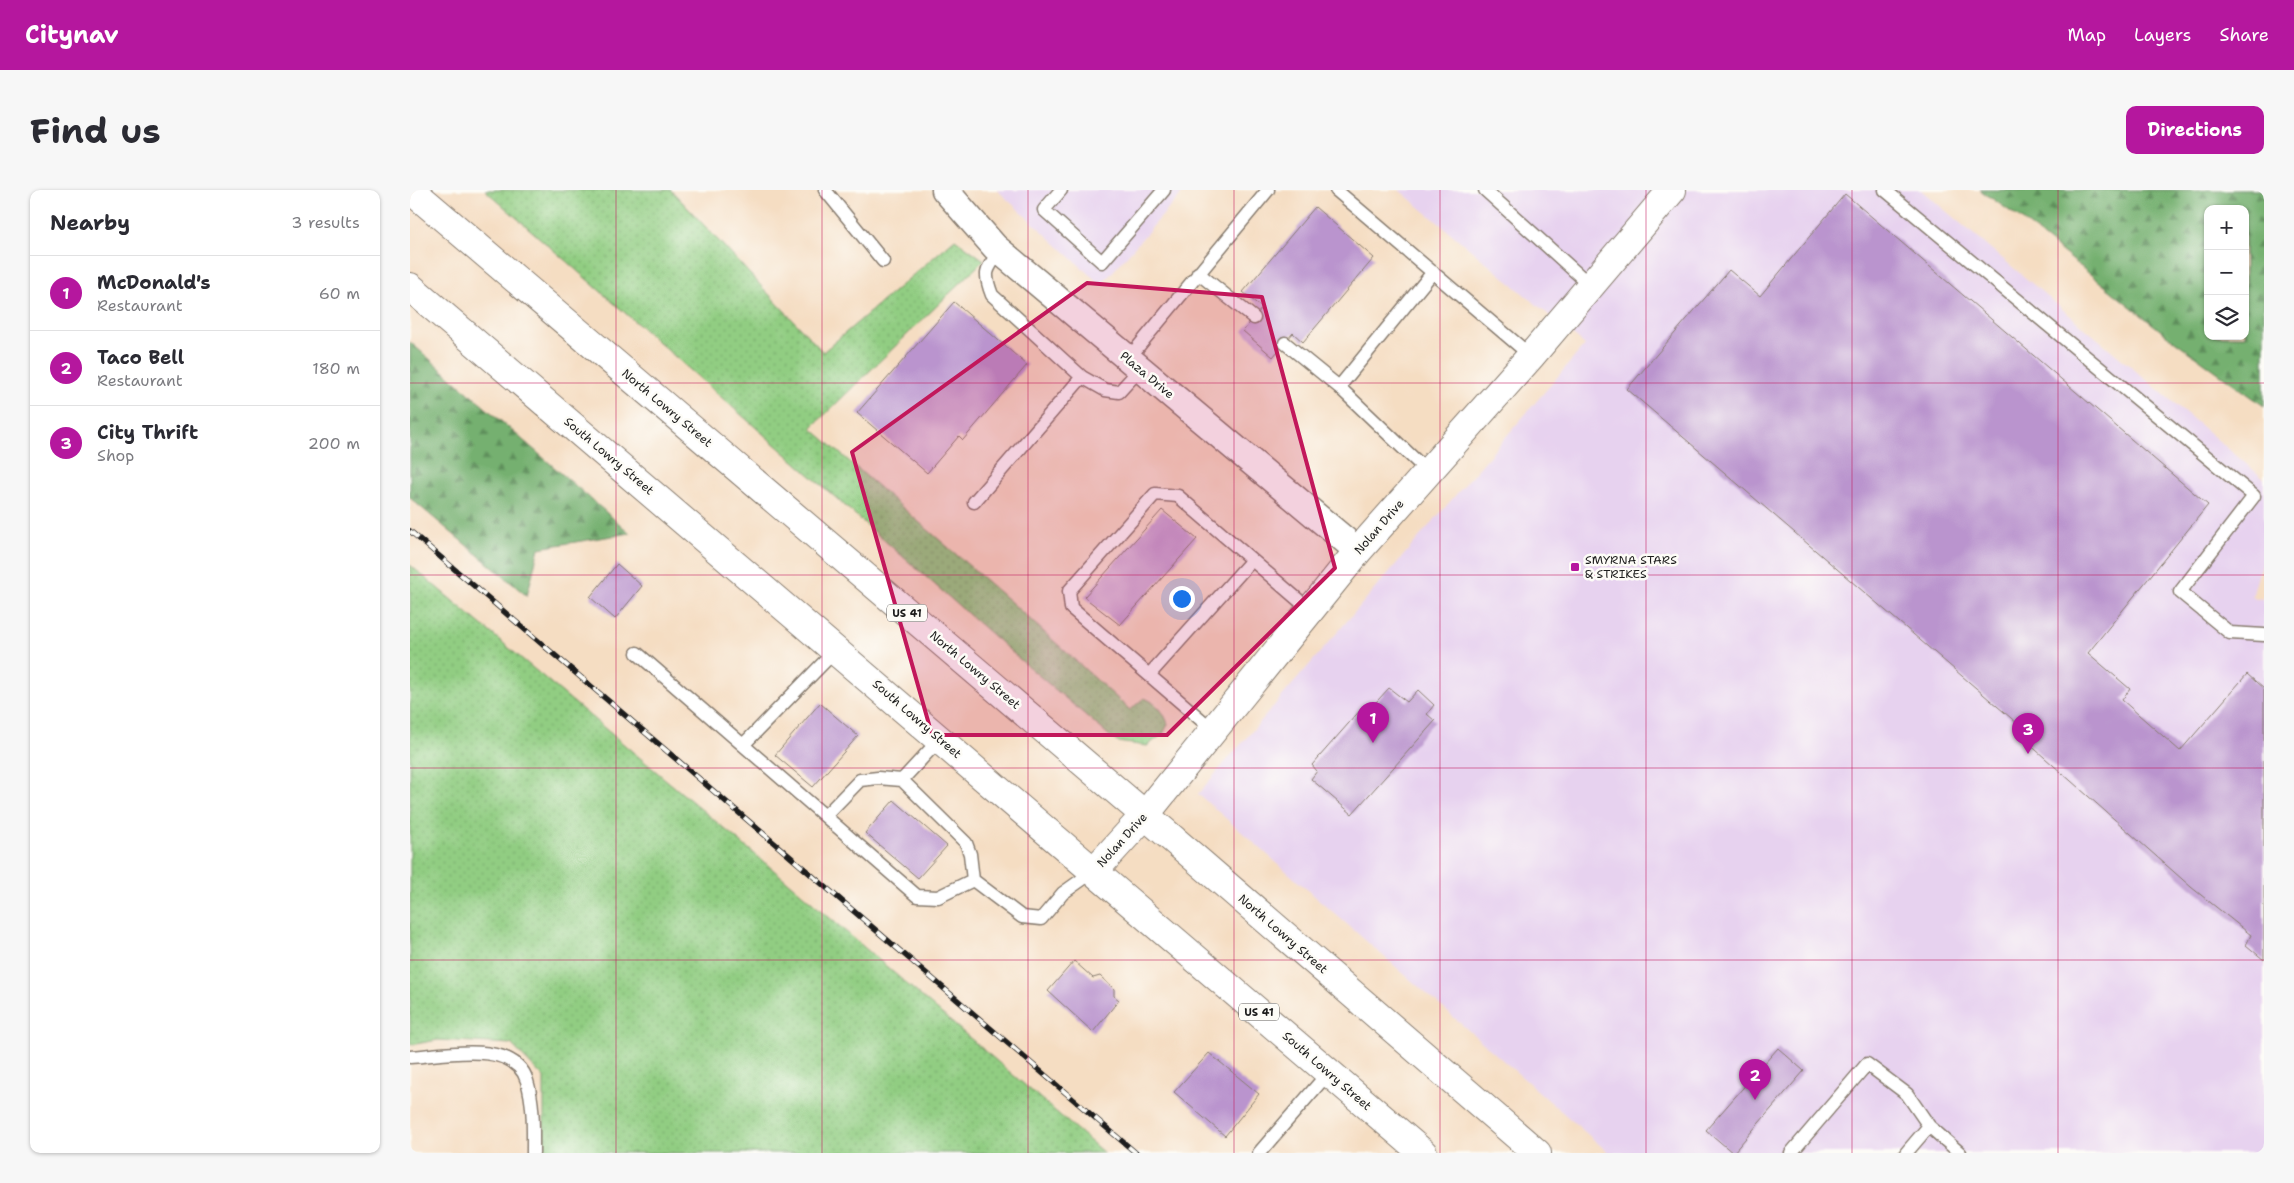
<!DOCTYPE html>
<meta charset="utf-8">
<style>
:root{--surface:#fff;--page:#f7f7f7;--text:#2b2b33;--muted:#7c7c81;--line:#e1e1e2;--accent:#b5179e}
body{margin:0;font-family:"Shantell Sans",sans-serif;background:var(--page);color:var(--text)}
.controls{position:absolute;right:15px;top:15px;display:grid;overflow:hidden;border-radius:10px;box-shadow:0 1px 4px #0004}
.controls button{width:45px;height:45px;display:grid;place-items:center;padding:0;border:0;border-bottom:1px solid var(--line);background:var(--surface);color:var(--text);font:25px sans-serif}
.you{position:absolute;left:771px;top:408px;width:18px;height:18px;margin:-12px;border:4px solid #fff;border-radius:50%;background:#1a73e8;box-shadow:0 0 0 8px #1a73e833}
.badge{display:grid;place-items:center;width:32px;height:32px;border-radius:50%;background:var(--accent);color:#fff;font-size:16px;font-weight:700}
.pin{position:absolute;translate:-50% -41px;filter:drop-shadow(0 1px 2px #0008)}
.pin::after{content:'';position:absolute;top:26px;width:18px;height:15px;background:inherit;clip-path:polygon(0 0,100% 0,50% 100%)}
.list{margin:0;padding:0;list-style:none}
h2{display:flex;justify-content:space-between;align-items:center;height:65px;margin:0;padding:0 20px;font-size:21px}
h2 small{font-size:16px;font-weight:400;color:var(--muted)}
.list li{display:grid;grid-template-columns:32px 1fr auto;gap:15px;align-items:center;box-sizing:border-box;height:75px;padding:0 20px;border-top:1px solid var(--line)}
.list b{display:block;font-size:19px;white-space:nowrap}
.list p{margin:0;font-size:16px;white-space:nowrap;color:var(--muted)}
.list em{font-size:16px;font-style:normal;color:var(--muted)}
.icon{flex:none;width:28px;height:28px;fill:none;stroke:currentColor;stroke-width:2;stroke-linecap:round;stroke-linejoin:round}
.map{position:relative;flex:none;width:1854px;height:963px;overflow:hidden;border-radius:10px}
header{display:flex;align-items:center;gap:30px;box-sizing:border-box;height:70px;padding:0 25px;background:var(--accent);color:#fff}
header strong{font-size:24px}
nav{display:flex;gap:28px;margin-inline-start:auto;font-size:18px}
.intro{display:flex;align-items:center;justify-content:space-between;box-sizing:border-box;height:120px;padding:0 30px}
h1{margin:0;font-size:35px}
.button{padding:12px 22px;border-radius:10px;background:var(--accent);color:#fff;font-size:18px;font-weight:700}
main{display:flex;gap:30px;padding:0 30px}
aside{flex:1;background:var(--surface);border-radius:10px;box-shadow:0 1px 4px #0004}
.map>svg:first-child{display:block}
</style>
<header>
<strong>Citynav</strong>
<nav><a>Map</a><a>Layers</a><a>Share</a></nav>
</header>
<div class="intro"><h1>Find us</h1><a class="button">Directions</a></div>
<main>
<aside>
<h2>Nearby<small>3 results</small></h2>
<ul class="list">
<li><span class="badge">1</span><div><b>McDonald's</b><p>Restaurant</p></div><em>60 m</em></li>
<li><span class="badge">2</span><div><b>Taco Bell</b><p>Restaurant</p></div><em>180 m</em></li>
<li><span class="badge">3</span><div><b>City Thrift</b><p>Shop</p></div><em>200 m</em></li>
</ul>
</aside>
<div class="map">
<svg width="1854" height="963" viewBox="0 0 1854 963">
<defs>
<pattern id="grass-dots" width="8" height="8" patternUnits="userSpaceOnUse" patternTransform="scale(1.25)"><rect width="8" height="8" fill="#91cd82"/><path d="M2 2h.1M6 6h.1" fill="none" stroke="#7caf70" stroke-width="1.8" stroke-linecap="round"/></pattern>
<pattern id="forest-firs" width="22" height="20" patternUnits="userSpaceOnUse" patternTransform="scale(1.25)"><rect width="22" height="20" fill="#74b070"/><path d="M5 1l3.5 6h-7zM16 11l3.5 6h-7z" fill="#5e8e5b"/></pattern>
</defs>
<rect width="100%" height="100%" fill="#fdfcf7"/>
<filter id="ink" filterUnits="userSpaceOnUse"><feTurbulence type="fractalNoise" baseFrequency=".02" numOctaves="2"/><feDisplacementMap in="SourceGraphic" scale="10" xChannelSelector="R" yChannelSelector="G"/><feConvolveMatrix kernelMatrix="1 2 1 2 8 2 1 2 1" color-interpolation-filters="sRGB"/></filter>
<filter id="wash" filterUnits="userSpaceOnUse"><feTurbulence type="fractalNoise" baseFrequency=".0096" numOctaves="4" result="noise"/><feDisplacementMap in="SourceGraphic" scale="20" xChannelSelector="R" yChannelSelector="G"/><feGaussianBlur stdDeviation="1.12" result="paint"/><feColorMatrix in="noise" values="0 0 0 0 0 0 0 0 0 0 0 0 0 0 0 0 0 1.4 0 .05"/><feComposite in="paint" operator="in"/></filter>
<g filter="url(#wash)">
<rect width="100%" height="100%" fill="#f5ddc2"/>
<path fill="#e7d2ef" d="M 587,0 L 775,0 L 691,95 Z
M 989,0 L 1511,0 L 1854,289 L 1854,364 L 1842,407 L 1854,409 L 1854,963 L 1199,963 L 788,604 L 1175,155 Z"/>
<path fill="url(#grass-dots)" stroke="#56744f" d="M 75,0 L 261,0 L 413,162 L 545,49 L 574,70 L 401,238 L 603,414 L 720,520 L 734,508 C 746,512 754,522 758,534 L 753,544 L 737,556 L 707,552 L 613,472 Z
M 0,375 L 378,692 L 694,963 L 134,963 L 134,888 L 101,854 L 28,850 L 0,855 Z"/>
<path fill="url(#forest-firs)" stroke="#486646" fill-rule="evenodd" d="M 1570,0 L 1854,0 L 1854,216 L 1755,144 L 1611,29 ZM 1798,19 L 1835,19 L 1835,146 L 1798,146 Z
M 0,152 L 220,343 L 129,358 L 117,406 L 0,308 Z"/>
<g id="blocks">
<path fill="#ba94ce" d="M 1435,4 L 1798,315 L 1678,463 L 1720,499 L 1712,510 L 1770,561 L 1837,484 L 1854,499 L 1854,770 L 1836,755 L 1841,745 L 1781,697 L 1609,545 L 1615,540 L 1217,199 L 1319,80 L 1350,106 Z
M 905,17 L 964,68 L 893,152 L 883,143 L 863,167 L 833,141 L 852,118 L 833,102 Z
M 544,112 L 617,175 L 553,250 L 549,246 L 517,283 L 447,223 Z
M 752,320 L 787,349 L 710,435 L 674,407 Z
M 207,374 L 232,396 L 205,429 L 180,407 Z
M 979,498 L 997,512 L 1008,500 L 1024,515 L 1017,524 L 1025,531 L 942,624 L 901,589 L 907,581 L 902,575 L 953,517 L 958,521 Z
M 410,513 L 448,546 L 403,597 L 365,565 Z
M 484,610 L 537,656 L 508,688 L 455,643 Z
M 664,771 L 683,788 L 690,786 L 704,799 L 704,806 L 709,810 L 683,842 L 638,801 Z
M 1368,858 L 1394,881 L 1323,963 L 1296,940 Z
M 799,863 L 849,904 L 815,946 L 764,902 Z"/>
</g>
</g>
<g filter="url(#ink)">
<use href="#blocks" fill-opacity="0" stroke="#887c6f" stroke-width="1"/>
<g fill="none" stroke-linecap="round" stroke-linejoin="round">
<g stroke="#887c6f" stroke-width="15">
<path id="lane" d="M 415,0 L 473,71
M 651,0 L 634,20 L 692,72 L 754,0
M 926,0 L 1121,166
M 1075,0 L 1181,96
M 1475,0 L 1844,306 L 1770,402 L 1820,443 L 1854,445
M 590,61 C 576,80 573,82 582,105 L 672,187
M 788,83 L 844,128
M 875,153 L 929,197 L 1018,282
M 718,169 L 858,0
M 929,197 L 1023,82
M 564,312 L 672,187 L 695,200 L 709,202 L 730,179
M 227,463 L 507,706 L 528,707 L 563,690 L 612,727 L 631,729 L 653,703 L 684,681
M 739,485 L 842,370
M 803,540 L 661,418 L 659,401 L 745,304 L 768,306 L 900,420
M 333,555 L 426,460
M 492,590 L 556,653 L 560,664 L 563,690
M 415,626 L 450,590 L 468,588 L 492,590 L 530,549
M 0,867 C 33,865 105,849 117,891 C 124,914 123,939 123,963
M 1519,936 L 1550,963
M 849,963 L 919,882
M 1381,963 L 1457,874 L 1497,904 L 1519,936 L 1496,963"/>
</g>
<g stroke="#887c6f" stroke-width="29">
<path id="street" d="M 535,0 L 585,57 L 948,361"/>
</g>
<g stroke="#887c6f" stroke-width="30">
<path id="secondary" d="M 684,681 L 735,625 L 948,361 L 1121,166 L 1262,0"/>
</g>
<g stroke="#887c6f" stroke-width="30">
<path id="primary" d="M 1,0 L 735,625 L 1127,963
M 0,97 L 1013,963"/>
</g>
<use href="#lane" stroke="#fff" stroke-width="12"/>
<use href="#street" stroke="#fff" stroke-width="26"/>
<use href="#secondary" stroke="#fff" stroke-width="28"/>
<use href="#primary" stroke="#fff" stroke-width="28"/>
<g stroke="#1c1c1c" stroke-width="5.5">
<path id="rail" d="M 0,341 L 726,963"/>
</g>
<use href="#rail" stroke="#fdfcf7" stroke-width="4" stroke-dasharray="11" stroke-linecap="butt"/>
</g>
</g>
<path fill="#c2185b" fill-opacity="0.2" stroke="#c2185b" stroke-width="4" stroke-linejoin="round" d="M 677,93 L 852,107 L 925,378 L 757,545 L 522,545 L 442,262 Z"/>
<path fill="none" stroke="#c2185b" stroke-width="1" stroke-opacity="0.55" d="M 206,0 L 206,963M 412,0 L 412,963M 618,0 L 618,963M 824,0 L 824,963M 1030,0 L 1030,963M 1236,0 L 1236,963M 1442,0 L 1442,963M 1648,0 L 1648,963M 0,193 L 1854,193M 0,385 L 1854,385M 0,578 L 1854,578M 0,770 L 1854,770"/>
<rect fill="#b5179e" stroke="#fdfcf7" stroke-width="2" x="1160" y="372" width="10" height="10" rx="2.5"/>
<g text-anchor="middle" dominant-baseline="central" stroke-width="5" stroke-linejoin="round" paint-order="stroke">
<g fill="#fdfcf7" stroke="#605f5e" stroke-width="1">
<rect x="477" y="414.5" width="40" height="17" rx="4"/>
<rect x="829" y="813.5" width="40" height="17" rx="4"/>
</g>
<g font-size="11" font-weight="bold" fill="#1c1c1c">
<text x="497" y="423">US 41</text>
<text x="849" y="822">US 41</text>
</g>
<g font-size="12" fill="#1c1c1c" stroke="#fdfcf7">
<text transform="translate(737 185) rotate(40)">Plaza Drive</text>
<text transform="translate(257 218) rotate(40)">North Lowry Street</text>
<text transform="translate(199 266) rotate(40)">South Lowry Street</text>
<text transform="translate(969 337) rotate(-49)">Nolan Drive</text>
<text transform="translate(565 480) rotate(40)">North Lowry Street</text>
<text transform="translate(507 529) rotate(41)">South Lowry Street</text>
<text transform="translate(712 650) rotate(-48)">Nolan Drive</text>
<text transform="translate(873 744) rotate(41)">North Lowry Street</text>
<text transform="translate(917 881) rotate(41)">South Lowry Street</text>
</g>
<g font-size="12" fill="#1c1c1c" stroke="#fdfcf7" text-anchor="start">
<text x="1175" y="370">SMYRNA STARS<tspan x="1175" dy="14">&amp; STRIKES</tspan></text>
</g>
</g>
</svg>
<div class="controls">
<button>+</button>
<button>−</button>
<button><svg class="icon" aria-label="layers" viewBox="0 0 24 24"><path d="M12 4l9 5-9 5-9-5zM3 14l9 5 9-5"/></svg></button>
</div>
<div class="you"></div>
<div class="pin badge" style="left:963px;top:553px">1</div>
<div class="pin badge" style="left:1345px;top:910px">2</div>
<div class="pin badge" style="left:1618px;top:564px">3</div>
</div>
</main>
